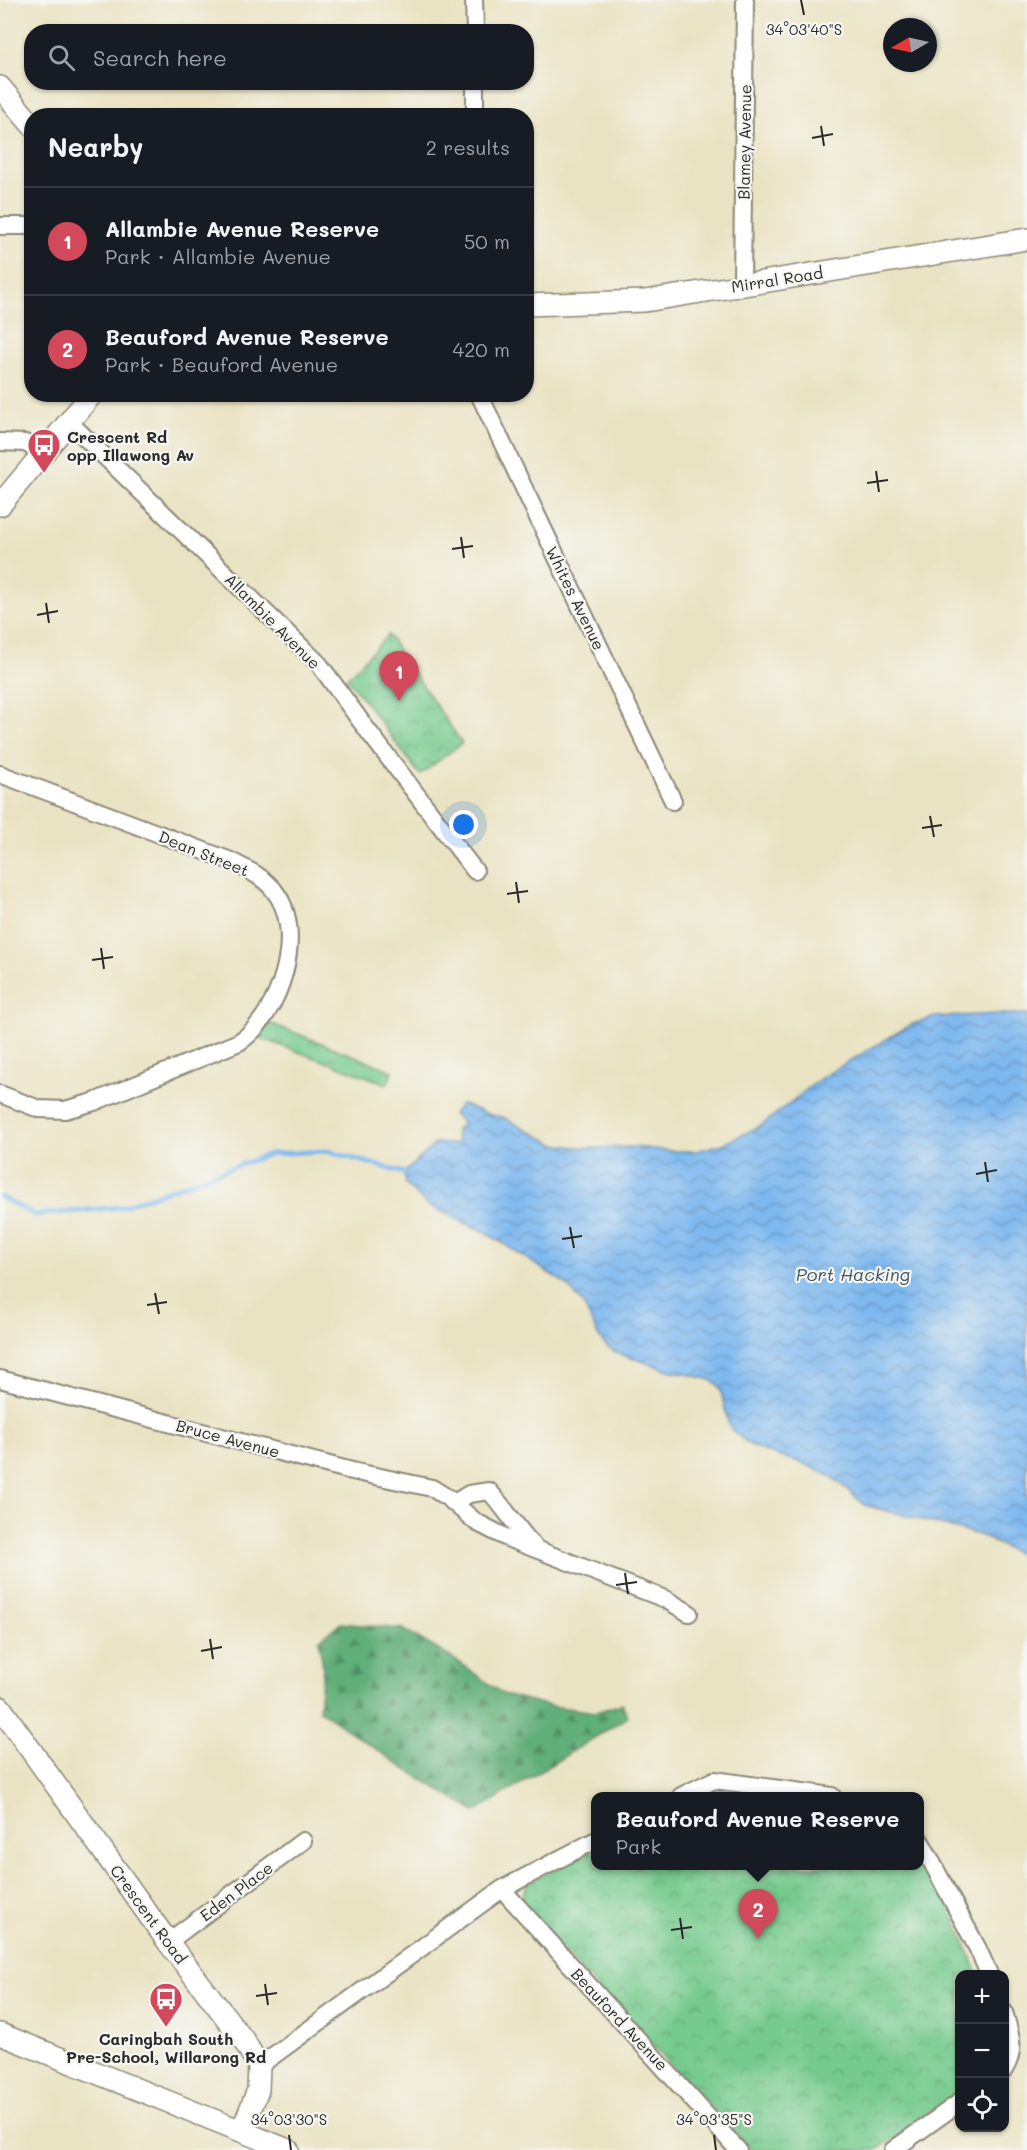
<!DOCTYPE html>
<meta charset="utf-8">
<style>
:root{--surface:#171b24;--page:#242831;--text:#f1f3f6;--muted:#9ea1a6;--line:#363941;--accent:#d1495b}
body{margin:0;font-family:Mali,sans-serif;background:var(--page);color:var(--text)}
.controls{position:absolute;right:18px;bottom:18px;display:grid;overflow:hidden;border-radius:12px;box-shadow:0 2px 4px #0004}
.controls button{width:54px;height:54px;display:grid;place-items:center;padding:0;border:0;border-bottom:2px solid var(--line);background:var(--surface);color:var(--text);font:30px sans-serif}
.compass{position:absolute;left:883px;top:18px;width:54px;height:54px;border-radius:50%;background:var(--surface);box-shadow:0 2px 4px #0004;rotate:261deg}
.you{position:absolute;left:464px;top:825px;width:21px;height:21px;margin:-15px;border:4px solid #fff;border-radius:50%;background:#1a73e8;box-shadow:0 0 0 9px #1a73e833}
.badge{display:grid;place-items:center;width:39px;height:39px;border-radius:50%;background:var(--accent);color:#fff;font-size:20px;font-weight:700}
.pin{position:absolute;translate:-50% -50px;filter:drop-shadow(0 2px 3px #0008)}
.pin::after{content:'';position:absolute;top:32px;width:21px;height:18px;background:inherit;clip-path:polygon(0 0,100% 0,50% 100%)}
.popup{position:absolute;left:591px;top:1792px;width:333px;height:78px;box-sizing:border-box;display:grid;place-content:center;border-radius:12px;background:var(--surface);filter:drop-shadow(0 2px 4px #0005);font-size:20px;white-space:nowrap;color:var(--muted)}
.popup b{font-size:22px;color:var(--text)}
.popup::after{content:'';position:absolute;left:50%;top:100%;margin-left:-12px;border:12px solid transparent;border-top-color:var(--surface)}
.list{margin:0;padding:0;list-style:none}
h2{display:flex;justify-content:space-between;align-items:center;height:78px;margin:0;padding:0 24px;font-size:26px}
h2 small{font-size:20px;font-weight:400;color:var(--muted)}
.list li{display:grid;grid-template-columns:39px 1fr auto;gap:18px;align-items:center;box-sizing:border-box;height:108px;padding:0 24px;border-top:2px solid var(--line)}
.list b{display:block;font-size:22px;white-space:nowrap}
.list p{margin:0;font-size:20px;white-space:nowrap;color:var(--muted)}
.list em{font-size:20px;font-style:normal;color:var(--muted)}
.icon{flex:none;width:33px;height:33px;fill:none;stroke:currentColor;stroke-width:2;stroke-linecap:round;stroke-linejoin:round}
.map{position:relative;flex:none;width:1027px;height:2150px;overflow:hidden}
.search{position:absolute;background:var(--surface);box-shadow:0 2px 4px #0004;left:24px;top:24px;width:510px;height:66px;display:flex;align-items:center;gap:15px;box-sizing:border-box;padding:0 21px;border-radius:24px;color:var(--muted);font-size:22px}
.panel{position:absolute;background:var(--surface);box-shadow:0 2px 4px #0004;left:24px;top:108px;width:510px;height:294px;border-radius:24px}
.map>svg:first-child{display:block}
</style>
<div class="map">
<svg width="1027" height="2150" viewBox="0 0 1027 2150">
<defs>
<pattern id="grass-tufts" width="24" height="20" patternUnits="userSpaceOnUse" patternTransform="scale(1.5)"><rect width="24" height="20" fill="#76ca8d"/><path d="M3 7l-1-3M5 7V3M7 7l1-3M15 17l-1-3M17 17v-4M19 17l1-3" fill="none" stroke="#61a473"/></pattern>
<pattern id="forest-firs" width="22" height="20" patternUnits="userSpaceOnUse" patternTransform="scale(1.5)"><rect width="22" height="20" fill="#60ae78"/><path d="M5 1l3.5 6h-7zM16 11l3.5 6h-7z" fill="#4f8e63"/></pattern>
<pattern id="park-crowns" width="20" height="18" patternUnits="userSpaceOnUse" patternTransform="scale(1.5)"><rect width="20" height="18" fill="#76ca8d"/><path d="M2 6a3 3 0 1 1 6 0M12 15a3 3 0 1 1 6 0" fill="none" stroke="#61a473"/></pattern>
<pattern id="water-waves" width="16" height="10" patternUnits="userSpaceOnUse" patternTransform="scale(1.5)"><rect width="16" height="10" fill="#7db8ef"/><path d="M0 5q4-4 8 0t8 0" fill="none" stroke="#6796c2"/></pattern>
</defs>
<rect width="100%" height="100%" fill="#f6f6f2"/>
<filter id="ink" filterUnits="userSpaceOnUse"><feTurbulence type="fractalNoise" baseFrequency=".0167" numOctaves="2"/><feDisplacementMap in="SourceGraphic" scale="12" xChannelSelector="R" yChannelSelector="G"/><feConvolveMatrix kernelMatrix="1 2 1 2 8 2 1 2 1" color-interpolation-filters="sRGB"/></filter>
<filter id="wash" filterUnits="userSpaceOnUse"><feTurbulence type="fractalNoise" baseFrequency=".008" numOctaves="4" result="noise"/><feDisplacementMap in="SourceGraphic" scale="24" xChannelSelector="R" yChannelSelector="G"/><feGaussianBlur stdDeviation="1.35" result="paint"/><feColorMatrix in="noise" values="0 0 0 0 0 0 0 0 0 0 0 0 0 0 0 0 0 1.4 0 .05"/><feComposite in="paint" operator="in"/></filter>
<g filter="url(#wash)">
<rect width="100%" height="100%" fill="#eae3c3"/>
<path fill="url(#grass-tufts)" stroke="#507a5c" stroke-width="1.5" d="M 262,1020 L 393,1071 L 387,1084 L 251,1035 Z"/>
<path fill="url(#forest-firs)" stroke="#466c52" stroke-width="1.5" d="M 340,1623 L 403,1629 L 460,1663 L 503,1694 L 551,1706 L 596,1712 L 622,1704 L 628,1717 L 475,1812 L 399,1765 L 319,1710 L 323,1667 L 319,1640 Z"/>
<path fill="url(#park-crowns)" stroke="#507a5c" stroke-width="1.5" d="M 388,635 L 462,743 L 420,775 L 347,678 Z
M 725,1786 L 791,1796 L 703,1796 Z
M 596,1849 L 596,1866 L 920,1866 L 920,1851 L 930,1860 L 978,1974 L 960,1974 L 959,2093 L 877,2150 L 752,2150 L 615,2007 L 520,1903 L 527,1883 Z"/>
<path fill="url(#water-waves)" stroke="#54728d" stroke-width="1.5" d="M 1000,1014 L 1027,1014 L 1027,1558 L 979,1535 L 864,1505 L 842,1485 L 826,1474 L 802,1463 L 768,1453 L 748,1444 L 732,1430 L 728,1422 L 721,1392 L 717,1384 L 709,1379 L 668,1370 L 617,1353 L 606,1346 L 599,1337 L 583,1304 L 566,1284 L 485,1232 L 427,1205 L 405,1184 L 404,1173 L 436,1143 L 457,1144 L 456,1129 L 464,1124 L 453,1114 L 461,1104 L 491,1115 L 503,1117 L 554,1144 L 586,1148 L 636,1147 L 672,1151 L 696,1151 L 723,1144 L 762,1125 L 821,1078 L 910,1025 L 934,1017 Z"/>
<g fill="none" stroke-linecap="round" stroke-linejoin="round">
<path stroke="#7db8ef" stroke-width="5" d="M 0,1197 L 35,1215 L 121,1207 L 270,1154 L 327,1151 L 404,1173"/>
</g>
</g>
<g filter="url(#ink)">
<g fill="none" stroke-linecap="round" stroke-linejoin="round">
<g stroke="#8a8777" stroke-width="20">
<path id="minor" d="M 474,0 L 475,32
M 475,82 L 475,116
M 0,226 L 32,226
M 742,285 L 745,0
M 479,394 L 673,801
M 68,421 L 319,664 L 365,727 L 475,871
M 0,442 L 25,443 L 43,452
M 0,774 L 231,861 C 246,869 262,876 273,889 C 308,930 280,1016 239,1042 L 94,1102 L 65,1110 L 39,1109 L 0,1094
M 0,1379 L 352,1471 L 432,1488 L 448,1498 L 476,1522 L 507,1538 L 665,1599 L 689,1613
M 454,1503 L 469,1494 L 489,1491 C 506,1509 517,1529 534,1546
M 681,1796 L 714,1780 L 832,1796
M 920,1840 L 978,1949 L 989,1974
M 502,1889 L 738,2150
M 168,1942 L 303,1841
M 1004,2012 C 1010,2034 1017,2048 1004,2070
M 259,2066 L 502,1889 L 596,1840
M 893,2150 L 960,2102"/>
</g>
<g stroke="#8a8777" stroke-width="24">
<path id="tertiary" d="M 0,87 L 32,125
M 526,305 L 645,301 L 1027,239
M 0,505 L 92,394
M 0,1707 L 168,1942 L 244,2041 L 259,2066 L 258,2090 L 242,2130
M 0,2034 L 288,2150"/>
</g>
<use href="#minor" stroke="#fff" stroke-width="16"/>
<use href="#tertiary" stroke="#fff" stroke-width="21"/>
</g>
</g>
<path fill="none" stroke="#2b2b2b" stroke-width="2" d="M 801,0 L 804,15M 821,126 L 824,146M 812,138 L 833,134M 876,471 L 879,492M 867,483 L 888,480M 461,537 L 464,558M 452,549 L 473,546M 46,603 L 49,623M 37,615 L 58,611M 930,816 L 934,837M 922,828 L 942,825M 516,882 L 519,903M 507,894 L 528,891M 101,948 L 104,969M 92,960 L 113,957M 985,1162 L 988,1182M 976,1174 L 997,1170M 570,1227 L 574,1248M 562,1239 L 582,1236M 155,1293 L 159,1314M 147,1305 L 167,1302M 625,1573 L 628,1594M 616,1585 L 637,1582M 210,1639 L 213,1659M 201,1651 L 222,1647M 680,1918 L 683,1939M 671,1930 L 692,1927M 265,1984 L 268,2005M 256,1996 L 277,1993M 289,2135 L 291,2150M 714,2135 L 716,2150"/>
<defs>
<g id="bus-pin" transform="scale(1.725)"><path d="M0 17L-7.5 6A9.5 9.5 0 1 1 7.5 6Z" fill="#d1495b" stroke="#f6f6f2"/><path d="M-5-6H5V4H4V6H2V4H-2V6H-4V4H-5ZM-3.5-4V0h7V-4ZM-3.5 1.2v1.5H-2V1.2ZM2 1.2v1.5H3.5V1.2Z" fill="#fff"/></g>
</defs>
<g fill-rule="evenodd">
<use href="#bus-pin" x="44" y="445"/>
<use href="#bus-pin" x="166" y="1999"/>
</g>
<g text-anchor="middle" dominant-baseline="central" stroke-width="4.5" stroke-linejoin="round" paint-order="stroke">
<g font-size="16" fill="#2b2b2b" stroke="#f6f6f2">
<text transform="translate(744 142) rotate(-89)">Blamey Avenue</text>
<text transform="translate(777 279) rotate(-9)">Mirral Road</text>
<text transform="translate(576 598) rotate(64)">Whites Avenue</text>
<text transform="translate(273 621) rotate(45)">Allambie Avenue</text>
<text transform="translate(204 853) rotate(22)">Dean Street</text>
<text transform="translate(228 1438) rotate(15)">Bruce Avenue</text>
<text transform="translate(236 1891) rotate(-37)">Eden Place</text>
<text transform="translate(149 1914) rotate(54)">Crescent Road</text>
<text transform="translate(620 2019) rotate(47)">Beauford Avenue</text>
</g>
<g font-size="16" font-weight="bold" fill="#2b2b2b" stroke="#f6f6f2" text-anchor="start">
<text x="67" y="436">Crescent Rd<tspan x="67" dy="18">opp Illawong Av</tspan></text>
<text x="166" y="2038" text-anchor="middle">Caringbah South<tspan x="166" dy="18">Pre-School, Willarong Rd</tspan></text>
</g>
<g font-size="18" font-style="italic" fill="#456" stroke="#f6f6f2">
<text x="853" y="1274">Port Hacking</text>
</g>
</g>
<g font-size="15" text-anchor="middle" fill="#2b2b2b" stroke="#f6f6f2" stroke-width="4.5" stroke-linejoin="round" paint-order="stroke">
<text x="804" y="35">34°03'40"S</text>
<text x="289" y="2125">34°03'30"S</text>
<text x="714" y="2125">34°03'35"S</text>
</g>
</svg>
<div class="controls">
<button>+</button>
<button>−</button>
<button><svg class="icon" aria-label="locate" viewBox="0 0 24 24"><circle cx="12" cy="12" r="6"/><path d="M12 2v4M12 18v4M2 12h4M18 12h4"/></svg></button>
</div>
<svg class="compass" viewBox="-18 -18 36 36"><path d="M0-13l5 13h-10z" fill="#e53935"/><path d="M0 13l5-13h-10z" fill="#9ea1a6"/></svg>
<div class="you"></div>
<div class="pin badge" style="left:399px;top:701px">1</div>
<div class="pin badge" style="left:758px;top:1939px">2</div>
<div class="popup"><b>Beauford Avenue Reserve</b>Park</div>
<div class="search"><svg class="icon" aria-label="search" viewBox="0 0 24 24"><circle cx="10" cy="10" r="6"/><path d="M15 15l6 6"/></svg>Search here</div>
<section class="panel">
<h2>Nearby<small>2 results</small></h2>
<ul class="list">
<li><span class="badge">1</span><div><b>Allambie Avenue Reserve</b><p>Park · Allambie Avenue</p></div><em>50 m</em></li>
<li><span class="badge">2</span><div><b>Beauford Avenue Reserve</b><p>Park · Beauford Avenue</p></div><em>420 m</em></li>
</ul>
</section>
</div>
